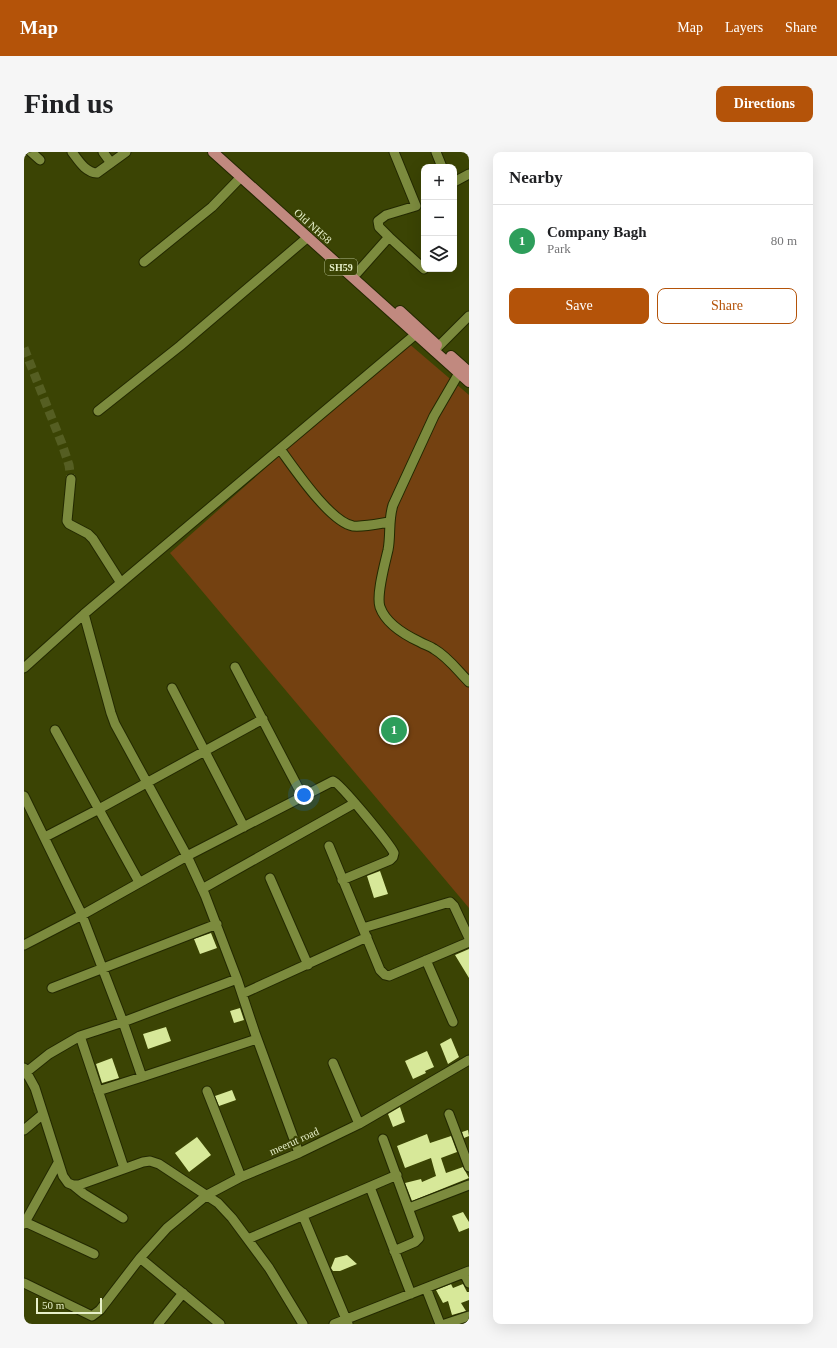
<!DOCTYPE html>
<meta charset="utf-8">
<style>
:root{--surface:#fff;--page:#f6f6f6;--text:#202124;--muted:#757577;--line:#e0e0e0;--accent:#b45309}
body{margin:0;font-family:Georgia,serif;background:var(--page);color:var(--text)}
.controls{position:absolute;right:12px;top:12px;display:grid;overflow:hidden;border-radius:8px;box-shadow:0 4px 16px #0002}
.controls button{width:36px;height:36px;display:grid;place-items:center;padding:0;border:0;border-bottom:1px solid var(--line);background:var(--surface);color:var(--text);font:20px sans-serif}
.scale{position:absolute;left:12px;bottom:10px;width:66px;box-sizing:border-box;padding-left:4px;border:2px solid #e7f0ca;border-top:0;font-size:11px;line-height:14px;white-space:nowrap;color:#e7f0ca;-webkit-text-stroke:3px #3b4404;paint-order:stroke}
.you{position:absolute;left:280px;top:643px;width:14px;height:14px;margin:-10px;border:3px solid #fff;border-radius:50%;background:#1a73e8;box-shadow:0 0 0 6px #1a73e833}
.badge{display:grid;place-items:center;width:26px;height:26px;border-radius:50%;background:var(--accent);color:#fff;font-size:13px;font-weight:700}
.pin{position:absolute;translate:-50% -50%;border:2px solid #fff;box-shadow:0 1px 4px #0006}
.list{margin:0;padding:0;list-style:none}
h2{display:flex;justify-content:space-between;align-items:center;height:52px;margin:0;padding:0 16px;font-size:17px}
h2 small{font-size:13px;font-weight:400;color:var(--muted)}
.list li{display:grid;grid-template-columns:26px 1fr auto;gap:12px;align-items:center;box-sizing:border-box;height:72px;padding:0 16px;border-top:1px solid var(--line)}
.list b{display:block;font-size:15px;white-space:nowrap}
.list p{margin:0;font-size:13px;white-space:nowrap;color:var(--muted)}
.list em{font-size:13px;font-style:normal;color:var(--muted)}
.actions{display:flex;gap:8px;padding:12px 16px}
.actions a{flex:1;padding:9px 0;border:1px solid var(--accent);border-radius:8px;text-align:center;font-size:14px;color:var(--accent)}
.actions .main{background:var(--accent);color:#fff}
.icon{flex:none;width:22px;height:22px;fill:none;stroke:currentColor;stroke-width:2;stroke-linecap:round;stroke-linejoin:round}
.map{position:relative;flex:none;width:445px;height:1172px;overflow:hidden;border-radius:8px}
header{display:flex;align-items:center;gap:24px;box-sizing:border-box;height:56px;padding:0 20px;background:var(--accent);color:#fff}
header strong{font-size:19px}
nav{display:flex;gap:22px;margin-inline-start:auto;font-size:14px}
.intro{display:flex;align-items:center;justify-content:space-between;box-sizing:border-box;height:96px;padding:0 24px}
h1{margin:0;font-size:28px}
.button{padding:10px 18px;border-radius:8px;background:var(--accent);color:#fff;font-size:14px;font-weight:700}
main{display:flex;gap:24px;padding:0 24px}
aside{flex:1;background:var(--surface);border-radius:8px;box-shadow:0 4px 16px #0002}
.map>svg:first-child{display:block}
</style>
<header>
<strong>Map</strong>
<nav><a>Map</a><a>Layers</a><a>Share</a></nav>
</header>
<div class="intro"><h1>Find us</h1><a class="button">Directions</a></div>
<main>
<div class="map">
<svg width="445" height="1172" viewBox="0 0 445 1172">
<rect width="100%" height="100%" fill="#3b4404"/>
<path fill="#744111" d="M 383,190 L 445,243 L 445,756 L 146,401 Z"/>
<path fill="#d7e899" d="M 356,719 L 364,742 L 350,746 L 343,724 Z
M 187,781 L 193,796 L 176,802 L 170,787 Z
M 445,797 L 445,826 L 431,803 Z
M 216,856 L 220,868 L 210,871 L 206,859 Z
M 142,875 L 147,889 L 124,897 L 119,882 Z
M 427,886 L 435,905 L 424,912 L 416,892 Z
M 403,899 L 410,915 L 401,919 L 402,921 L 389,927 L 381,909 Z
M 88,906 L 95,926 L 78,931 L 72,912 Z
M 208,938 L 212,948 L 195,954 L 191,944 Z
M 376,955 L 381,970 L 369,975 L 364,962 Z
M 444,978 L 445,984 L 440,986 L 438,980 Z
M 403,982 L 406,991 L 427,984 L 433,1000 L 417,1006 L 422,1021 L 439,1015 L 445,1026 L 388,1049 L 381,1031 L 397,1027 L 398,1030 L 412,1024 L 407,1006 L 381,1016 L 373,994 Z
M 173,985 L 187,1003 L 165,1020 L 151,1001 Z
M 439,1060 L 445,1070 L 445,1076 L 435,1080 L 428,1064 Z
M 323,1103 L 333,1112 L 316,1119 L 309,1119 L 307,1116 L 311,1106 Z
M 427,1132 L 429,1136 L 439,1132 L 443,1140 L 445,1140 L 445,1148 L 437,1151 L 442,1159 L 428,1163 L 424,1149 L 419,1151 L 412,1138 Z"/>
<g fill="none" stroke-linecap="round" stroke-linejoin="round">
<path stroke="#555e22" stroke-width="9" stroke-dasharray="9 4.5" stroke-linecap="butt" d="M 0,196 L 38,292 L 45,313 L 47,327"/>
<g stroke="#232900" stroke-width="11">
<path id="minor" d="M 7,0 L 16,8
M 48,0 C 55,9 61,20 73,21 L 102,0
M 79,0 L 87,11
M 412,0 L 418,15
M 430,30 L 445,22
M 365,85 L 400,117
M 120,110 L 188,55 L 217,25
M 333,121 L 365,85 L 355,75 L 354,69 L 362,63 L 392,54 L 370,0
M 410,199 L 445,164
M 435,221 L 410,264 L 369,353 C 364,369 367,383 364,398 C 361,411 352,443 356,455 C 362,472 381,483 396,490 C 401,493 406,494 410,497 C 424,505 434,519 445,530
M 74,259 L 156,194 L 284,85
M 256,297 C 270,316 306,370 329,374 C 341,375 353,372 365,370
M 47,327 L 43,369 L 45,372 L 64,382 L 69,387 L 97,431
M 60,462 L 87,561 L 91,572 L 163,704 L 181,743 L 213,827 L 231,881 L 275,1001
M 211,515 L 279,645
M 0,516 L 60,462 L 392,182
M 148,536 L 220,675
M 31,578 L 115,730
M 0,644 L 58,763 L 99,870 L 118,925 L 233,887
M 21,685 L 75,657 L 239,567
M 305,694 L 356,818 L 361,823 L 365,824 L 445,790
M 246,726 L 284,813
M 178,737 L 331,651
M 339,776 L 426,750 L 430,754 L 445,786
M 0,793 L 58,763 L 163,704 L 309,629 C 316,631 365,691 370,701 L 369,705 L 366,708 L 318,728
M 402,808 L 429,870
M 28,836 L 193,772
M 218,842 L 343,785
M 56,884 L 100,1016
M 309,911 L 335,972
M 0,916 L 11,936 L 39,1024 L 44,1031 L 49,1033 L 55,1033 L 119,1010 L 126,1009 L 135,1012 L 194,1051 L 208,1066 L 245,1116 L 279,1172
M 0,922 L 25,902 L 56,884 L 99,870 L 213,827
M 74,939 L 118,925
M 183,939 L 217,1025
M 425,962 L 445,1015
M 0,978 L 19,962
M 359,987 L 395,1086 L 391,1090 L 370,1099
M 49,1033 L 60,1042 L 99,1066
M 346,1035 L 387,1142
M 385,1056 L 445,1033
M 279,1064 L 324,1172
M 1,1070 L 70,1102
M 0,1072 L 34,1011
M 224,1087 L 373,1023
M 116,1106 L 143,1076 L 183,1043 L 217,1025 L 275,1001 L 335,972 L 445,908
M 440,1121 L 445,1131
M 0,1131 L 68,1164 L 76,1158 L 116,1106 L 196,1172
M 402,1136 L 416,1172
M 134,1172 L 159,1141
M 310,1172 L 445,1119
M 421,1172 L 445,1164"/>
</g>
<g stroke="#232900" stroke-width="12">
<path id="major" d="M 189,0 L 445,230
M 376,159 L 413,193
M 427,204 L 445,220"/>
</g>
<use href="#minor" stroke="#7c8b3e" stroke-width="9"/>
<use href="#major" stroke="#c1897f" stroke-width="10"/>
</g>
<g text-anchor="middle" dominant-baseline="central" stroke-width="4" stroke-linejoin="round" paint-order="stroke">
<rect fill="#3b4404" stroke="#b3bc8f" stroke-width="1" x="301" y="107" width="32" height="16" rx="3"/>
<g font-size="10" font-weight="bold" fill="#e7f0ca">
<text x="317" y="115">SH59</text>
</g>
<g font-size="11" fill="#e7f0ca" stroke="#3b4404">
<text transform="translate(289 74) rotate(42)">Old NH58</text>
<text transform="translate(270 989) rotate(-24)">meerut road</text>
</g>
</g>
</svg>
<div class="controls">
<button>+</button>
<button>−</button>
<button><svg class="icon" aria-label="layers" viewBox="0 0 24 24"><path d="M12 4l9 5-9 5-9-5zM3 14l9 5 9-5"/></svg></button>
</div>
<div class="scale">50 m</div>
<div class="you"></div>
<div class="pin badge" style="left:370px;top:578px;background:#2e9e5b">1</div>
</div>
<aside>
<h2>Nearby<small></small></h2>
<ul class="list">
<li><span class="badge" style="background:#2e9e5b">1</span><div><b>Company Bagh</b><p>Park</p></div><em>80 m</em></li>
</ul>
<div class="actions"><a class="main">Save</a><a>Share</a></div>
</aside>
</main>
